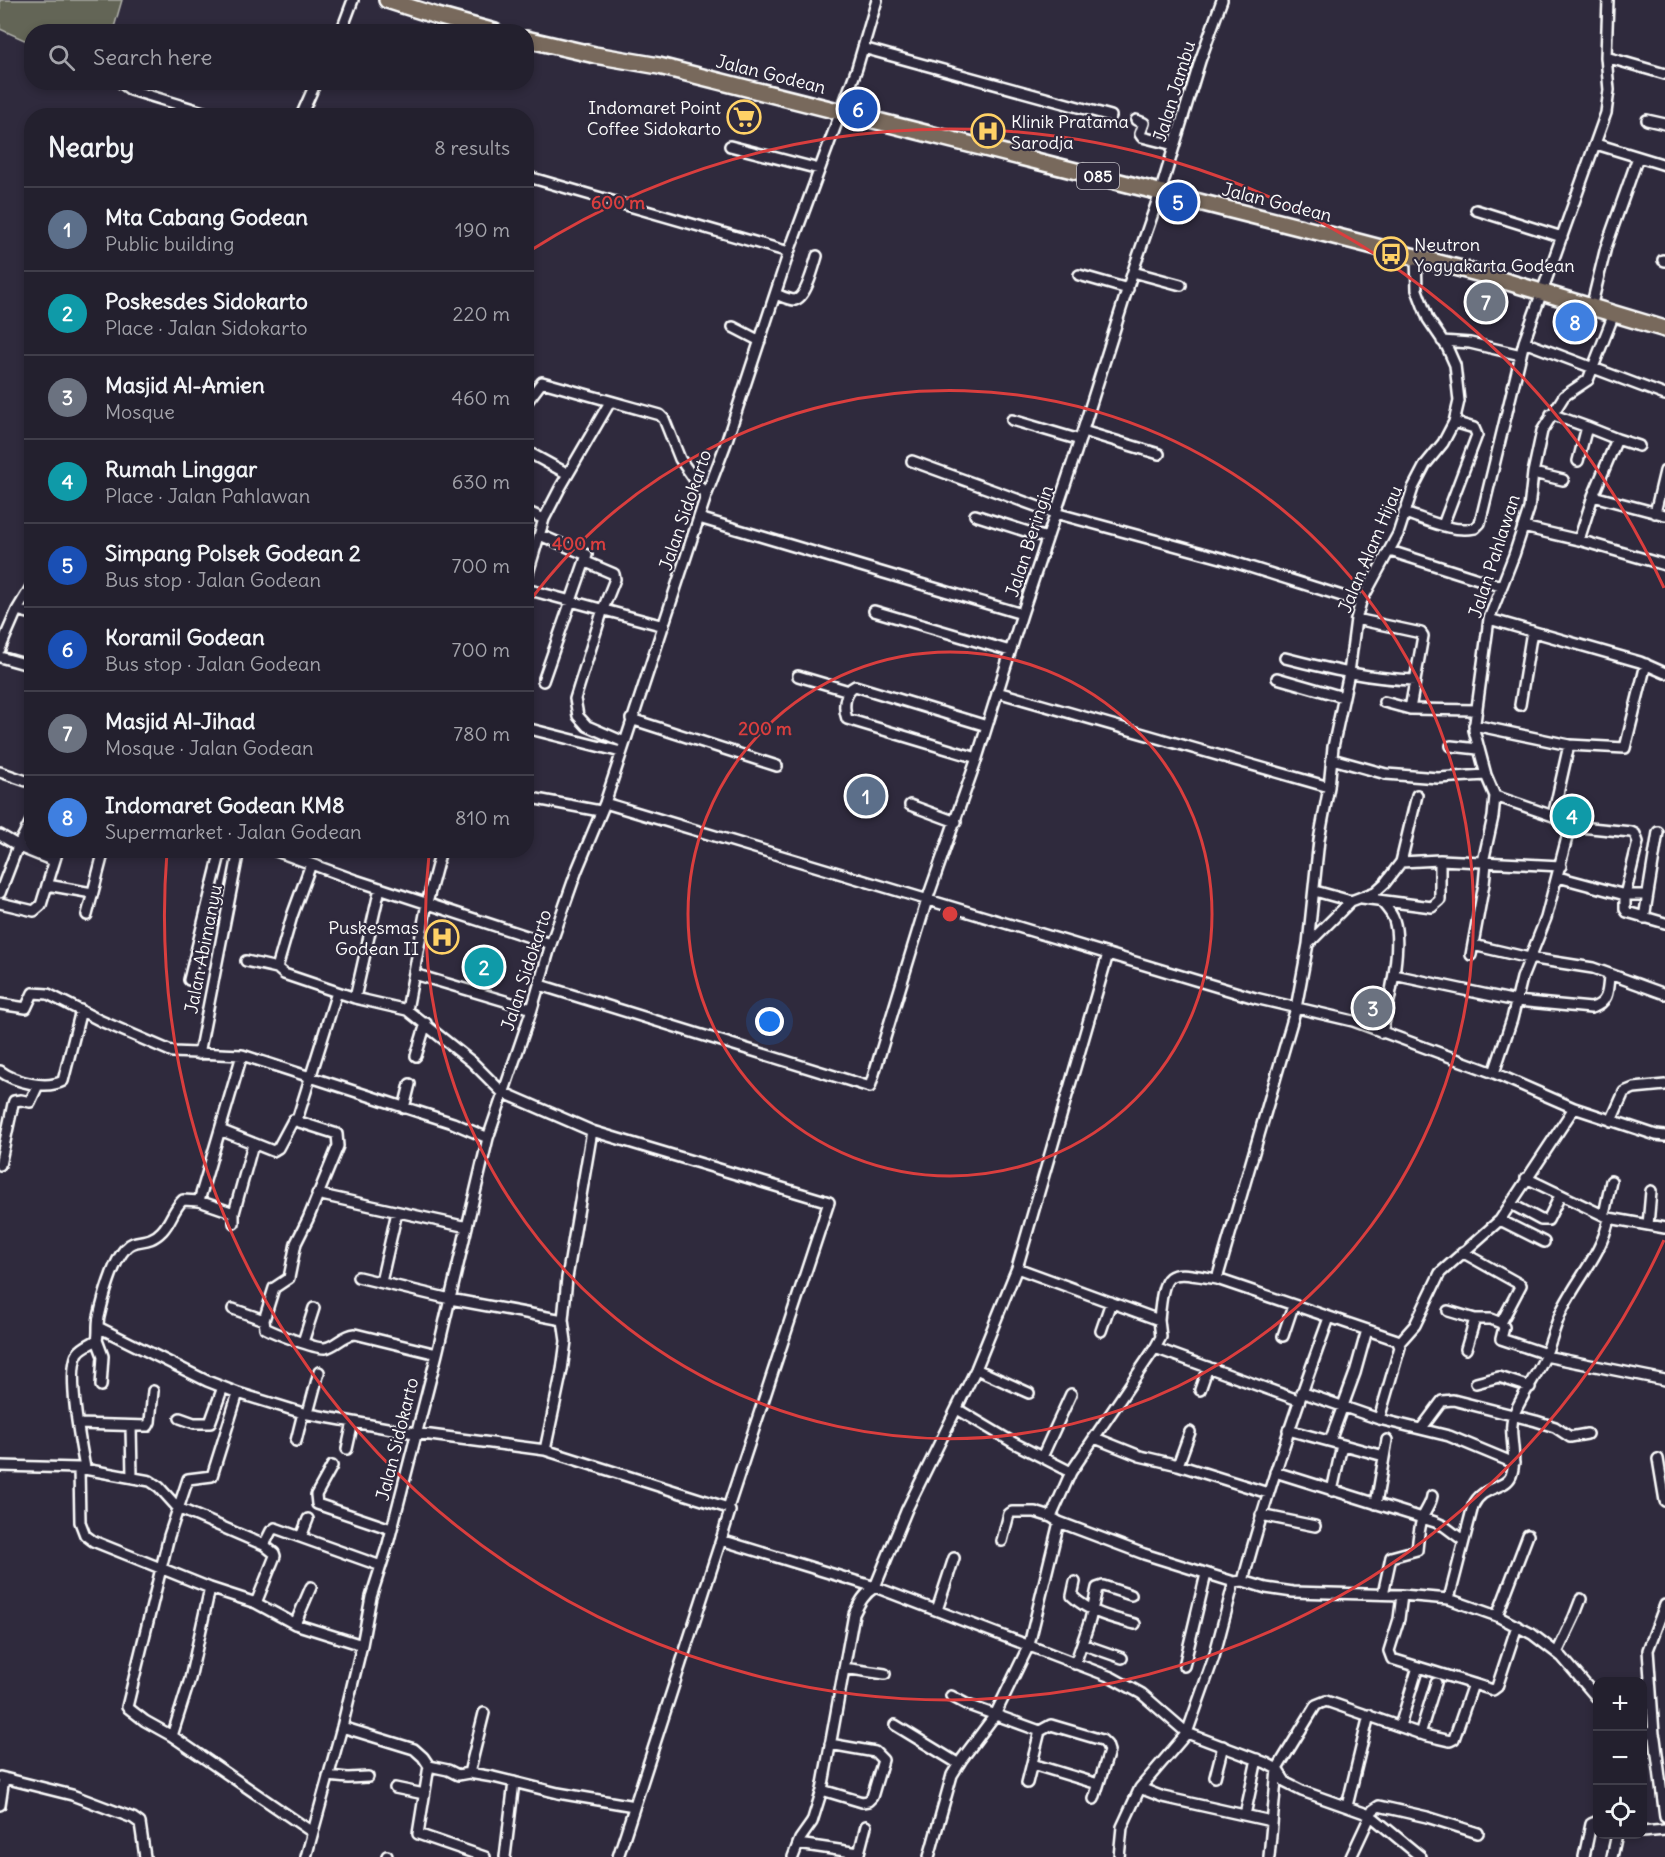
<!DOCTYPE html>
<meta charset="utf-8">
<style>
:root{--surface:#23202e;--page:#2f2d3a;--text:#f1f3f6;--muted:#a3a3aa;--line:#403e4a;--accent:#1a73e8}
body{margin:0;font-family:Delius,sans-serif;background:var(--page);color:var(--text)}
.controls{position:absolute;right:18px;bottom:18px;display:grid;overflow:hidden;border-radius:12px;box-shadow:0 3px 9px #0003}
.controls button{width:54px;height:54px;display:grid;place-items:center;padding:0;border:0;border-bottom:2px solid var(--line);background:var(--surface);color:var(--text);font:30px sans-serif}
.you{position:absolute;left:770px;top:1022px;width:21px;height:21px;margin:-15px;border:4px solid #fff;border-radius:50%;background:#1a73e8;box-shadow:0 0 0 9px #1a73e833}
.badge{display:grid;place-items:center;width:39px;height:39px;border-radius:50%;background:var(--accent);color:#fff;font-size:20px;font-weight:700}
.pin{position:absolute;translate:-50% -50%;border:3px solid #fff;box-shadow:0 2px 6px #0006}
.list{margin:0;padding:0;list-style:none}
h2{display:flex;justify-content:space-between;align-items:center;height:78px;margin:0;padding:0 24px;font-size:26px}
h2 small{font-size:20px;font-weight:400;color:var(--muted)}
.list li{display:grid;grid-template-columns:39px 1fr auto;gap:18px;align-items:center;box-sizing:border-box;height:84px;padding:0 24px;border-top:2px solid var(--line)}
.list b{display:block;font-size:22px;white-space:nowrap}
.list p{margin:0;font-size:20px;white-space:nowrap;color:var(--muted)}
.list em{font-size:20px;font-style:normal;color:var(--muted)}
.icon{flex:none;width:33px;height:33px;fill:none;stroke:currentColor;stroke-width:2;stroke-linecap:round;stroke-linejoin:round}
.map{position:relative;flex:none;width:1665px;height:1857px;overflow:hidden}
.search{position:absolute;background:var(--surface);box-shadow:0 3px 9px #0003;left:24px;top:24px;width:510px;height:66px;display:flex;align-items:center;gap:15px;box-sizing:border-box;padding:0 21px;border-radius:24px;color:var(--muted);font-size:22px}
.panel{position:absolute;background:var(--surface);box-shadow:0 3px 9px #0003;left:24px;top:108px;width:510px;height:750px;border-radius:24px}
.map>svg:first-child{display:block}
</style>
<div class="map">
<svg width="1665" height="1857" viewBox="0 0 1665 1857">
<rect width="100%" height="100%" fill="#2f2a3d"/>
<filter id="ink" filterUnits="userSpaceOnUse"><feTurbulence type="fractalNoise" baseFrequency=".0167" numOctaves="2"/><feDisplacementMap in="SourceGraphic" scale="12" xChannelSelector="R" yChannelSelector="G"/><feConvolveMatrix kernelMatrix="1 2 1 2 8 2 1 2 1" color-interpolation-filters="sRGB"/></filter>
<g filter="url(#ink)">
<path fill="#636557" stroke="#b1b2ab" stroke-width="1.5" d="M 0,0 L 122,0 L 113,31 L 32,32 L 31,43 L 0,29 Z"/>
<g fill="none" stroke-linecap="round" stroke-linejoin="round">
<g stroke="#fff" stroke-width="14">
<path id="street" d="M 341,32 L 353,0
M 863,48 L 1111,116
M 1606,57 L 1665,74
M 120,82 L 131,90 L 216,116
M 301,116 L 316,82
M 1136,120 L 1144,123 L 1140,134 L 1142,137 L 1174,145
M 1647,120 L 1665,124
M 1596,144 L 1665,165
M 730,146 L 819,169
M 532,178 L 789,252
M 1476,210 L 1562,237
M 1663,260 L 1665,261
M 1133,272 L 1181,285
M 1079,275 L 1128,289
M 776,294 C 781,296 789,300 795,300 C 806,298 814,266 817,256
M 1591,308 L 1606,247 L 1638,157
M 733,327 L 760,341
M 1442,341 L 1470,343 L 1521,355
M 1524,342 L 1665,395
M 526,403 L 542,382 L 660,415 L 664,419 L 680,459 L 706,496
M 1551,414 L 1587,427 L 1578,461
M 1012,420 L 1080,440
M 1587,427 L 1617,439
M 1083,431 L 1159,454
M 526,451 L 568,474
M 912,461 L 1055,513 L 1221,558 L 1361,602
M 1533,473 L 1563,480
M 1593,496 L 1665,515
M 526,511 L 544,519 L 526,580
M 1404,513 C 1425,519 1452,533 1475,528 L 1480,523 L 1524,342 L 1606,113 L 1609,90 L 1606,57 L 1608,0
M 1655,513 L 1665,471
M 975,515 L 1047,538
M 699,518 L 1022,614
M 544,519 L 560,488 L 610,402
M 1443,525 L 1477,435 L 1474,428 L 1454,422
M 1523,527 L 1579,540 L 1665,565
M 540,535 L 587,555 L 543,681
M 1579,540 L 1593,496 L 1617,439 L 1639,446
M 1390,551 L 1500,586
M 586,562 L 614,574 L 615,579 L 603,609 L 575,699 L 578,716 L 587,726 L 624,742
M 526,589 L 664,626
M 17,610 L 32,614
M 874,611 L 1010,651
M 1356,619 L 1421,633 L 1423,636 L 1410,709
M 1489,619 L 1640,662 L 1665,673
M 0,649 L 17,610 L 32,585
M 0,657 L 32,666
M 1285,658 C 1328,669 1370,679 1415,680
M 798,676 L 849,691
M 1277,678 L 1343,697
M 997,692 L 1329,787
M 1384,702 L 1410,709 L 1477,710
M 1520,705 L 1532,631
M 631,719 L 777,766
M 1474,725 L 1569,745 L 1625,748 L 1646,664
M 526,728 L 621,752
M 1451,746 L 1478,749
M 977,758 L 847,719 C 843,708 844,691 855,686 L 987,726
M 1332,759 L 1386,774 L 1438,778 L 1486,775
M 0,772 L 32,783
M 1495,796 L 1553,816 L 1570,826 L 1631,832 L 1635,834 L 1638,842 L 1625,895 L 1647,895
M 526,797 L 600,811
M 605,803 L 1255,998 L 1353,1021 L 1494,1073 L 1574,1108 L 1656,1135 L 1665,1136
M 910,805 L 956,822
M 1553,816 L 1569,745
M 0,835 L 24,849 L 54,861
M 273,850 L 355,880 L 551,944
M 1401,862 L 1417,795
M 1483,862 L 1493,817 L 1495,796 L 1486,775 L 1474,730 L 1489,619 L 1514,555 L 1529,509 L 1533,473 L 1542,431 L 1564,396 L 1588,380 L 1614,314
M 1558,877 L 1625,895 L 1625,909 L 1627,912 L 1665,923
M 47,885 L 92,893
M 1315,891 L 1351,901
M 0,893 L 18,846 L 32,819
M 1362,898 L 1432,907 L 1440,900 L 1440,860
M 1381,901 C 1386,907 1392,913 1394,920 C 1403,948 1388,1004 1382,1033
M 0,903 L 34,911 L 41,905 L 58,850
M 87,915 L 104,850
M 1644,918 L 1658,832
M 1308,944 L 1319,840 L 1329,787 L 1333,747 L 1349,673 L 1356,619 L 1361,602 L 1398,534 L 1413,488 L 1425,465 L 1443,443 L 1454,422 L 1459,401 L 1455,365 L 1447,347 L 1428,319 L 1417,290 L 1416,257
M 1473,945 L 1529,958 L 1593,968 L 1665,994
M 1471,955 L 1484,884 L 1486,863
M 246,961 L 277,968 L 284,974 L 355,998 L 407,1010 L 472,1062 L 502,1092 L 592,1131 L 829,1202 L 728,1508 L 730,1511 L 721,1540 L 618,1857
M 277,968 L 292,916 L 311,864
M 414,974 L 532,1009
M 1394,975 L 1516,1001 L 1591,1008 C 1609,1004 1608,989 1609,974
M 189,980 L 221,850
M 540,985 L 870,1087 L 927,900 L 977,758 L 1022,614 L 1076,452 L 1134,268 L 1160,193 L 1200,61 L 1222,0
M 355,998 L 380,888
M 0,1004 L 26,1008 L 33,993 L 48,994 L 101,1021 L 173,1052 L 242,1055
M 407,1010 L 427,903 L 441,850
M 199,1054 L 239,850
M 416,1056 L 426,1023
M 0,1071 C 15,1082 46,1090 63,1081 L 81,1010
M 1494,1073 L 1512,1019 L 1522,978 L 1546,918 L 1570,826
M 404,1108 L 410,1084
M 297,1120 L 337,992
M 1611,1121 L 1624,1092 L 1634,1088 L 1665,1085
M 220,1130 L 273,1151 L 278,1148 L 293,1120 L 337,1134 L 338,1146 L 308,1219 L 296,1243 L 289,1278 L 274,1288 L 264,1320 L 265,1328 C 274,1333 316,1349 325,1348 C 336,1346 343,1335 355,1334 L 437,1354
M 0,1165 L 13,1104 L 14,1101 L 21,1100 L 30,1102 L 38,1085
M 1526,1178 L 1609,1218 L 1665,1228
M 317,1194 L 467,1227
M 199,1201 L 242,1055 L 453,1123 L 488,1138
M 1511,1204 L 1541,1220 L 1548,1220 L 1560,1196
M 1604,1215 L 1611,1181
M 1500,1220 L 1544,1242
M 234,1223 L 234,1213 L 253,1144
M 1648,1225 L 1651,1191
M 1462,1252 L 1521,1285 L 1501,1323 L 1504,1327 L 1501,1339 L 1546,1354
M 1017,1268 L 1159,1320 C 1164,1267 1167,1271 1217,1279 L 1296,1008 L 1308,944 L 1351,901 L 1375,892 L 1385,883 L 1401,862 L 1440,860 L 1561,866
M 358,1277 L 450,1299 L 563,1320
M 1217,1279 L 1397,1340 L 1400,1347 L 1379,1419
M 381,1282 L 397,1212
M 233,1309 L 264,1320
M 1448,1311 L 1475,1319 L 1491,1319 L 1501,1323
M 98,1327 L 207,1381 L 238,1393 L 303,1413 L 415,1433 L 545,1450 L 728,1508
M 1101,1331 L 1111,1302
M 1283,1336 L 1293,1306
M 97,1340 L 103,1356 L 101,1386
M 303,1342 L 314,1308
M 1399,1343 L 1415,1325 L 1440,1273 L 1500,1220 L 1574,1108
M 1155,1348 L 1298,1400
M 1466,1349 L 1475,1319
M 1545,1356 L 1665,1380
M 976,1369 L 1029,1393
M 1476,1383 L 1499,1377 L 1530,1387
M 1200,1390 L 1208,1367
M 1301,1392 L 1379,1419 L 1449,1436 L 1514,1463
M 238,1393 L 212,1476 L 188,1479 L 169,1536 L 127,1707 L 145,1721 L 172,1736 L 312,1832
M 957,1409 L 1014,1443 L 1071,1472
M 308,1413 L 319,1372
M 180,1418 L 194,1423 L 210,1423 L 223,1387
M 78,1424 L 148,1426 L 150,1422 L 153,1391
M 131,1426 L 132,1477
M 1421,1429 L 1442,1401 L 1453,1400 L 1536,1421 L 1555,1427 L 1570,1437 L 1587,1434
M 1288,1430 L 1384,1456
M 1095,1438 L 1140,1456 L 1178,1465 L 1268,1493
M 296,1441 L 303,1413
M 1330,1441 L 1355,1373 L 1367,1330
M 347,1449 L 353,1422
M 545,1450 L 562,1370 L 566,1341 L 563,1320 L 567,1278 L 592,1131
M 1042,1457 L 1071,1394
M 1658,1459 L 1665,1501
M 1178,1465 L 1190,1432
M 0,1466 L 79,1468 L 150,1481 L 159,1487 L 178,1508 L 264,1545 L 274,1553 L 275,1556 L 256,1603
M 332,1466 L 316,1495 L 317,1504 L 391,1529
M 79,1468 L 80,1522 L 85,1535 L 93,1541 L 210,1588 L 256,1603 L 295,1624 L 362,1645
M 85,1468 C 81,1446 66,1371 78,1353 C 82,1347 90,1344 97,1340 C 99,1333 97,1325 99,1317 C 103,1299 113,1261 126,1248 C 135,1237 148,1246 162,1231 C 171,1222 173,1209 183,1200 L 199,1201 L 234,1213
M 1275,1472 L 1435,1522 L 1444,1526 L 1464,1541
M 1332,1491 L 1342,1445
M 1376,1504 L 1387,1440
M 1261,1515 L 1315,1526
M 1051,1517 L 1071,1472 L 1155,1348 L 1161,1337 L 1159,1320
M 301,1537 L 308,1519
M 721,1540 L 875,1587 L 1111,1677 L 1142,1694 L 1187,1733 L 1266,1763 L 1277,1769 L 1286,1783 L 1302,1791 L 1370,1815 L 1421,1857
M 1002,1541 L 1009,1514 L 1012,1512 L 1035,1512 L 1051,1517 L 1059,1522 L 1144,1554 L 1234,1582 L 1243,1581 L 1266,1588 L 1293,1592 L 1402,1595 L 1449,1599 L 1497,1616 L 1532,1634 L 1562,1657 L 1598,1699
M 264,1545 L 271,1531 L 275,1528 L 381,1566
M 1243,1581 C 1267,1491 1297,1405 1329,1318
M 1075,1582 L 1072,1596 C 1090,1613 1112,1618 1135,1624
M 1234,1582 L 1214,1657 L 1187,1733 L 1140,1788 L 1163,1797 L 1271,1821
M 1383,1594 L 1391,1557 L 1417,1550 C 1418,1540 1419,1529 1422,1519 C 1425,1510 1431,1505 1432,1496
M 1402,1595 L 1399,1619 L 1389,1651 L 1392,1659 L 1493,1690 L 1497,1687 L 1517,1626
M 1449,1599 L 1473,1506 C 1482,1485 1505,1490 1511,1476 C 1519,1455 1506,1432 1515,1412 C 1523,1394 1535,1378 1544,1359 C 1551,1343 1555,1324 1563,1308 C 1579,1276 1602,1254 1609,1218
M 937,1610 L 954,1558
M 1497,1616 L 1528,1535
M 295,1624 L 311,1587
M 1082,1644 L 1122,1658
M 1557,1653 L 1574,1617 L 1581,1599
M 1075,1664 L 1090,1620 L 1097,1588 L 1103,1586 L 1131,1595
M 1184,1666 L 1206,1574
M 844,1668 L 885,1674
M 951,1696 L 968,1705 L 1040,1731 L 1027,1783
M 895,1725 L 959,1764
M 1400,1726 L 1418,1667
M 342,1727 L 414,1749 L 423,1757 L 429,1766 L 418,1834 L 485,1857
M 1040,1731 L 1051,1725 L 1102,1740 L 1107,1745 L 1109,1751 L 1094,1799
M 1642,1731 L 1654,1734 L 1655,1738 L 1665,1817
M 1420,1734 L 1436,1683
M 1654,1734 L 1648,1650 L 1665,1605
M 172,1736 L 190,1679 L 210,1588
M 1032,1764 L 1098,1784
M 429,1766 L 448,1770 L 458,1775 L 469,1773 L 493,1777 L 558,1793 L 634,1806
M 469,1773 L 484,1713
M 328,1776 L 348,1778 L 368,1777
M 0,1777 L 72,1795 L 133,1818 L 140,1823 L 145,1857
M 1215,1777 L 1223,1746
M 395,1788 L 424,1794
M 822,1790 L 862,1802 L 868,1801 L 872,1797 L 883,1760 L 875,1752 L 830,1744
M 0,1805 L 4,1778
M 1347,1806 L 1369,1715
M 1245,1815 L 1257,1759
M 1642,1832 L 1665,1830
M 798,1844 L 859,1853
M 306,1857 L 342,1727 L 362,1645 L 371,1597 L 388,1544 L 437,1354 L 488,1138 L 532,1009 L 551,944 L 577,870 L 605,803 L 706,496 L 725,446 L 789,252 L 857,68 L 877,0
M 387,1857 L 387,1856
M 505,1857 L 514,1782
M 793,1857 L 800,1839 L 812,1822 L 822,1790 L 854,1614 C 860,1602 864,1594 875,1587 L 907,1509 L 976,1369 L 1017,1268 L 1108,954
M 858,1857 L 866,1826
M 929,1857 L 952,1775 L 962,1759 L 995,1715 L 1029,1645 L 1059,1522
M 1119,1857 L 1122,1827 L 1140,1788
M 1269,1857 L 1277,1769 L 1316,1705 L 1326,1701 L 1424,1735 L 1450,1741 L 1454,1739 L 1473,1684
M 1351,1857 L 1373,1810 L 1379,1806 L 1427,1817 L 1478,1833
M 1584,1857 L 1591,1824 L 1598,1821
M 1612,1857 L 1617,1834"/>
</g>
<g stroke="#fff" stroke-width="20">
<path id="primary" d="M 387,0 L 437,16 L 495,32
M 526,39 L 595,55 L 659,66 L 1354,241 L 1481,274 L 1665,329"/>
</g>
<use href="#street" stroke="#2f2a3d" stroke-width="9"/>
<use href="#primary" stroke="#78695c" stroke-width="15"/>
</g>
</g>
<g fill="none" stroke="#da3e3e" stroke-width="3">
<circle cx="950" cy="914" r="262"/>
<path d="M529 602A524 524 0 1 1 429 855"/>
<path d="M1664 1240A785 785 0 0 1 167 852M528 252A785 785 0 0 1 1664 588"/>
</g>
<defs>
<g id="supermarket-ring" transform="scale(1.725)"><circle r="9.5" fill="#2f2a3d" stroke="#ffd166" stroke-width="1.5"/><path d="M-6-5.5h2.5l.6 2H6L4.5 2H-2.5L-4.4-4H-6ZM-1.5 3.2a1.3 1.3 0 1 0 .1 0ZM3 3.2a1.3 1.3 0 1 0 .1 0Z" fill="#ffd166"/></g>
<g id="hospital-ring" transform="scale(1.725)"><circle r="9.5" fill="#2f2a3d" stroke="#ffd166" stroke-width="1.5"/><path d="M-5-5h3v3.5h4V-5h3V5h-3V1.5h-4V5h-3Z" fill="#ffd166"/></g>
<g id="bus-ring" transform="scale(1.725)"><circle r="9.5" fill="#2f2a3d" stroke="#ffd166" stroke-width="1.5"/><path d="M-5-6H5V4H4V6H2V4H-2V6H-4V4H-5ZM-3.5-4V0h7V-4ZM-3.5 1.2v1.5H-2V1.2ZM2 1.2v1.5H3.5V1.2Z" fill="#ffd166"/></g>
</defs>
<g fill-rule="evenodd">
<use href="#supermarket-ring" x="744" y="117"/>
<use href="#hospital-ring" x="988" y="131"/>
<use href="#bus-ring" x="1391" y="254"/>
<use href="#hospital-ring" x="442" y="937"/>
</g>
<g text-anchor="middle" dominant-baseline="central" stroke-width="4.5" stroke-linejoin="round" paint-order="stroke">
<rect fill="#2f2a3d" stroke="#c1bfc5" stroke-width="1.5" x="1077" y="163" width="42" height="26" rx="4.5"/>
<g font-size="16" font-weight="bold" fill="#fff">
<text x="1098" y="176">085</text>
</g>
<g font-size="18" fill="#fff" stroke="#2f2a3d">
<text transform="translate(771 74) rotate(14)">Jalan Godean</text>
<text transform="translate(1174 91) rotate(-73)">Jalan Jambu</text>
<text transform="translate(1277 202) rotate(14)">Jalan Godean</text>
<text transform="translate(685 510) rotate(-71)">Jalan Sidokarto</text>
<text transform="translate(1029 541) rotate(-72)">Jalan Beringin</text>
<text transform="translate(1370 549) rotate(-67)">Jalan Alam Hijau</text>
<text transform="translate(1494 556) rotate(-72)">Jalan Pahlawan</text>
<text transform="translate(203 949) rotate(-79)">Jalan Abimanyu</text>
<text transform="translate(526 970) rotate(-72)">Jalan Sidokarto</text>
<text transform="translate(397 1439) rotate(-76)">Jalan Sidokarto</text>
</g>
<g font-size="18" fill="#fff" stroke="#2f2a3d" text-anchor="end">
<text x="721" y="107">Indomaret Point<tspan x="721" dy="21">Coffee Sidokarto</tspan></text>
<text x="1011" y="121" text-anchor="start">Klinik Pratama<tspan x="1011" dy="21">Sarodja</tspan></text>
<text x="1414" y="244" text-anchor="start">Neutron<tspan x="1414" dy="21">Yogyakarta Godean</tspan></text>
<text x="419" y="927">Puskesmas<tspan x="419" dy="21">Godean II</tspan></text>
</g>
</g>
<circle cx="950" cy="914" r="9" fill="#da3e3e" stroke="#2f2a3d" stroke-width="3"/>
<g font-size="18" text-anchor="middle" font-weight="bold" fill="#da3e3e" stroke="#2f2a3d" stroke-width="4.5" stroke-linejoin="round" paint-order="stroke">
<text x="618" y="209">600 m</text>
<text x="579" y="550">400 m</text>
<text x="765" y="735">200 m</text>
</g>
</svg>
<div class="controls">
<button>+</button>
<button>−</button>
<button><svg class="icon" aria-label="locate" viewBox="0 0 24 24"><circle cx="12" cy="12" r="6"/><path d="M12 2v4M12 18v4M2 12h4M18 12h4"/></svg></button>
</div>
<div class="you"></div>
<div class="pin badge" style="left:866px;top:796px;background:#5c6f8a">1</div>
<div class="pin badge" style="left:484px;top:967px;background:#0f9aa8">2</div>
<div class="pin badge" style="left:1373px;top:1008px;background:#6b7280">3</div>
<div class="pin badge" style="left:1572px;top:816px;background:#0f9aa8">4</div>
<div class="pin badge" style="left:1178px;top:202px;background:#1a4fb4">5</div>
<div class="pin badge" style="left:858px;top:109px;background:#1a4fb4">6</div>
<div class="pin badge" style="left:1486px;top:302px;background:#6b7280">7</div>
<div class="pin badge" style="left:1575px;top:322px;background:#3f7fe0">8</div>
<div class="search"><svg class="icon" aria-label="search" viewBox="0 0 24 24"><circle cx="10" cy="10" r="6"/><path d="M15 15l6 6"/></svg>Search here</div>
<section class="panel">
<h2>Nearby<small>8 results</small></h2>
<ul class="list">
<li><span class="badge" style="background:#5c6f8a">1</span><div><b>Mta Cabang Godean</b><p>Public building</p></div><em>190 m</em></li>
<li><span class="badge" style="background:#0f9aa8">2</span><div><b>Poskesdes Sidokarto</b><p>Place · Jalan Sidokarto</p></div><em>220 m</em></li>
<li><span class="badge" style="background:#6b7280">3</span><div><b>Masjid Al-Amien</b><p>Mosque</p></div><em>460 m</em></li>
<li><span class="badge" style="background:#0f9aa8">4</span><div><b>Rumah Linggar</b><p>Place · Jalan Pahlawan</p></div><em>630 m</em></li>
<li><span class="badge" style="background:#1a4fb4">5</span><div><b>Simpang Polsek Godean 2</b><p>Bus stop · Jalan Godean</p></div><em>700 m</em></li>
<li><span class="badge" style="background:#1a4fb4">6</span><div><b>Koramil Godean</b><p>Bus stop · Jalan Godean</p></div><em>700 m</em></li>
<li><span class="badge" style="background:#6b7280">7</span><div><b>Masjid Al-Jihad</b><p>Mosque · Jalan Godean</p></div><em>780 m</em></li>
<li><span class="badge" style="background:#3f7fe0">8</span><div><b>Indomaret Godean KM8</b><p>Supermarket · Jalan Godean</p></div><em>810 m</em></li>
</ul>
</section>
</div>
